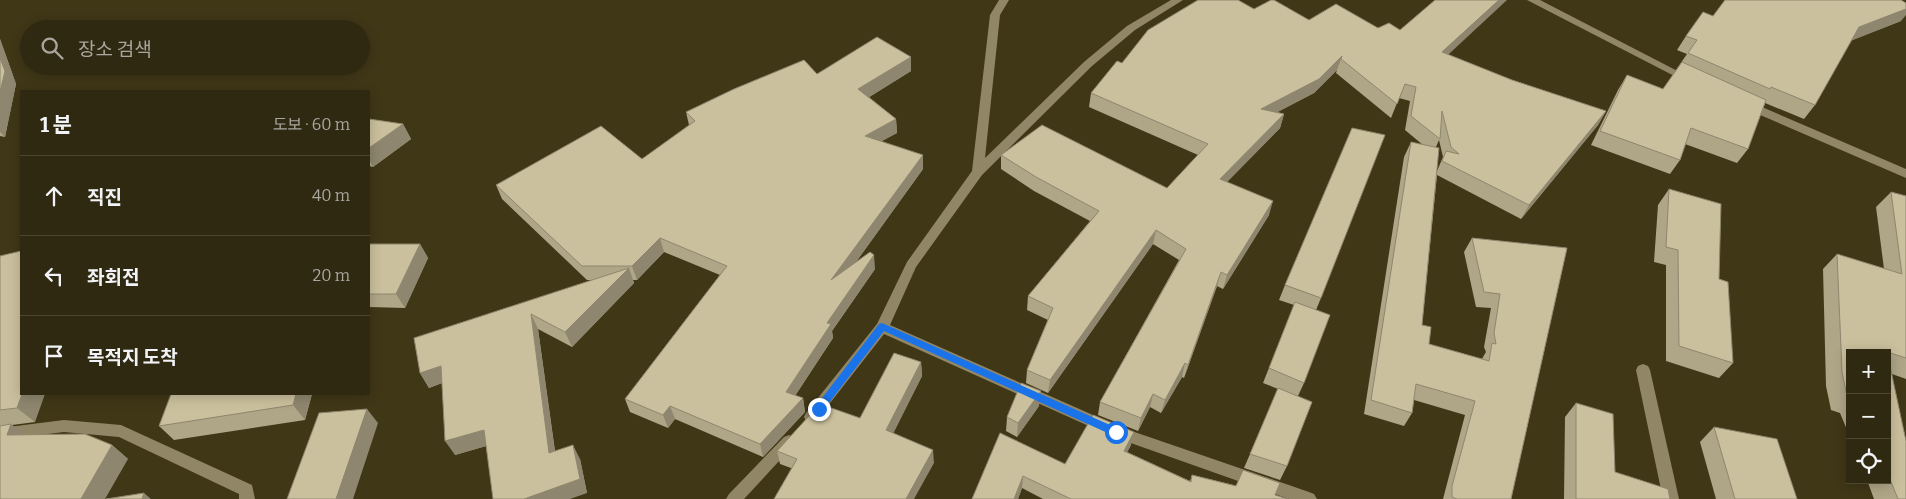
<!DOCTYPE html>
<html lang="ko">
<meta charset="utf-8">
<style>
:root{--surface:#302911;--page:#3c351f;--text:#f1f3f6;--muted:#a8a69f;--line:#4b4531}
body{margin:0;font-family:Bitter,"Noto Sans KR",serif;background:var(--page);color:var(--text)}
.controls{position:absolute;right:15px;bottom:15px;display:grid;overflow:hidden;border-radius:0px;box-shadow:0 2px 12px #0003}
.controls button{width:45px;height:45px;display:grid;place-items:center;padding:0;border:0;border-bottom:1px solid var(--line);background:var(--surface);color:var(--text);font:25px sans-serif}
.stop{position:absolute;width:15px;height:15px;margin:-11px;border:4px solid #1a73e8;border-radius:50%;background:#fff}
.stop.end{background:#1a73e8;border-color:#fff;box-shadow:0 1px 5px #0008}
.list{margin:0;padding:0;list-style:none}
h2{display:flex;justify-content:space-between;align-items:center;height:65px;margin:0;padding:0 20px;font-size:21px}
h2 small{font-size:16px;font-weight:400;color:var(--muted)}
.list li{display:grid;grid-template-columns:32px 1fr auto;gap:15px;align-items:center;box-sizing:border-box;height:80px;padding:0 20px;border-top:1px solid var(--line)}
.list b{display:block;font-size:19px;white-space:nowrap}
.list em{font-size:16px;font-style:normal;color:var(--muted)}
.icon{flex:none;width:28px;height:28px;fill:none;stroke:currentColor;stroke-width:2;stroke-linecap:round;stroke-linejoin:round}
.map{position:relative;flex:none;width:1906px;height:499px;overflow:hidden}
.search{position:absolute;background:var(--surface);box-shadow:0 2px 12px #0003;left:20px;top:20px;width:350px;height:55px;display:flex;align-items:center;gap:12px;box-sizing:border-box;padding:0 18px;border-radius:28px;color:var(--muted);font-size:19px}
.panel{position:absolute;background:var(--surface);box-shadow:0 2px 12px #0003;left:20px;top:90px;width:350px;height:305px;border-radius:0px}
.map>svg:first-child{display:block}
</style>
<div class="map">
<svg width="1906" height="499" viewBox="0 0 1906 499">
<rect width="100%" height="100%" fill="#403717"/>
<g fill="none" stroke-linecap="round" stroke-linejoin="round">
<path fill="#918665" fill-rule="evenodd" d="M 999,0 L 1009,0 L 1000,15 L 985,158 L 1084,62 L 1127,26 L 1171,0 L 1183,0 L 1135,30 L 1092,66 L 982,175 L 916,267 L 890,325 L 1120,427 L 1309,492 L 1314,494 L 1317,499 L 1289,499 L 1111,436 L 884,334 L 816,421 L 811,423 L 806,421 L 804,417 L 806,413 L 877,324 L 907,262 L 972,171 L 990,15 Z
M 1527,0 L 1540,0 L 1693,79 L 1692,81 L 1684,81 Z
M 1748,101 L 1906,169 L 1906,178 L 1744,108 L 1743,105 Z
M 1643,364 L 1648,366 L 1650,370 L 1679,499 L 1663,499 L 1636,370 L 1638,366 Z
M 64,420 L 121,425 L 252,485 L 255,499 L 239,499 L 239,494 L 119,437 L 64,432 L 0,440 L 0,428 Z
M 789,435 L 794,437 L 796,441 L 794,445 L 744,499 L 726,499 L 729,494 L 784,437 Z"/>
</g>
<path fill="#afa587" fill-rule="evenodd" d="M 1254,9 L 1309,20 L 1400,30 L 1449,55 L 1512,80 L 1606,111 L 1598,125 L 1521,219 L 1437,175 L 1422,325 L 1429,344 L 1482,359 L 1483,357 L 1486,352 L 1484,347 L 1491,308 L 1476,307 L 1464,252 L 1472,238 L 1567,248 L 1511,499 L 1443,499 L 1465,415 L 1414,400 L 1412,413 L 1404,426 L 1364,414 L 1404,157 L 1411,142 L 1423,145 L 1405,130 L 1410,101 L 1399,98 L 1391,118 L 1336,73 L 1337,70 L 1314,93 L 1277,112 L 1284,114 L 1280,128 L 1227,182 L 1269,215 L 1223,289 L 1217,286 L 1184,378 L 1182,377 L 1161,413 L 1150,407 L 1138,431 L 1098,415 L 1100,402 L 1179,260 L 1153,244 L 1048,393 L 1026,383 L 1027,370 L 1048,320 L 1027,310 L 1028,296 L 1090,221 L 1034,191 L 1001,169 L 1001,155 L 1167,188 L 1198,155 L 1089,107 L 1091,93 L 1122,63 ZM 1439,140 L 1443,157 L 1437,171 L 1436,147 Z
M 1713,16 L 1901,21 L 1852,40 L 1815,105 L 1804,119 L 1765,103 L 1748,149 L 1737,163 L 1685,144 L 1680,160 L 1670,174 L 1591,145 L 1618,90 L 1627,75 L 1663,89 L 1687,54 L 1677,50 L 1686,36 Z
M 0,39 L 16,84 L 5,137 L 0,136 Z
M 911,57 L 911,71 L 869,97 L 896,119 L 897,133 L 881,141 L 923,169 L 856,262 L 875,269 L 832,331 L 833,338 L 795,396 L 803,398 L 805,412 L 763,457 L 675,419 L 668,428 L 630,412 L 625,399 L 720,275 L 664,252 L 637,280 L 633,280 L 634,283 L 572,347 L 538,329 L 555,451 L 580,459 L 587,493 L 486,446 L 455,455 L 442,383 L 429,388 L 420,373 L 593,280 L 587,280 L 502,199 L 496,185 L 642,159 L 689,125 L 686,112 L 817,74 Z
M 369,119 L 403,124 L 411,139 L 373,167 L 369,166 Z
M 1669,189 L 1719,279 L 1733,363 L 1719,378 L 1666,361 L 1666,265 L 1654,262 L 1658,205 Z
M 1891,192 L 1906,196 L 1906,379 L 1892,374 L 1906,499 L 1874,499 L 1867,480 L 1887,480 L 1887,353 L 1850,353 L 1850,437 L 1840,413 L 1831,410 L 1826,386 L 1823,269 L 1837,254 L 1884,269 L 1876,207 Z
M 369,244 L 420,244 L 428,258 L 405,308 L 369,307 Z
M 0,256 L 35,422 L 12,425 L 24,435 L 112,445 L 128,459 L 0,499 Z
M 1285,285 L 1321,298 L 1316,310 L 1304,383 L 1298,396 L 1287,466 L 1280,480 L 1244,468 L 1278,389 L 1263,383 L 1294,305 L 1279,300 Z
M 921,362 L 922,376 L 893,433 L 934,463 L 791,468 L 780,464 L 777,451 L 860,418 Z
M 312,394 L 305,420 L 174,440 L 159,426 Z
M 1576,403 L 1615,472 L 1670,499 L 1564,499 L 1565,417 Z
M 1039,406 L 1017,437 L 1006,431 L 1007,417 Z
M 1714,427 L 1797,499 L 1716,499 L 1700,442 Z
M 1000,433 L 1065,464 L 1131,445 L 1127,452 L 1190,481 L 1192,475 L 1275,495 L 1288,499 L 1043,499 L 1022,488 L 1018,499 L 972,499 Z"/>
<path fill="#8e866e" d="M 1499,0 L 1507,0 L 1436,66 L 1442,52 Z
M 1906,9 L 1906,15 L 1901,21 L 1848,42 L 1859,27 Z
M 0,39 L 16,84 L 5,137 L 0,132 Z
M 1342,56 L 1337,70 L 1314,93 L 1257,123 L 1261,109 Z
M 911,57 L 911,71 L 860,103 L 858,89 Z
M 1606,111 L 1598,125 L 1521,219 L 1529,205 Z
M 1284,114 L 1280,128 L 1216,193 L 1220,179 Z
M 896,119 L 897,133 L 866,150 L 865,136 Z
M 403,124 L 411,139 L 373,167 L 369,159 L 369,148 Z
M 923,155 L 923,169 L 833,294 L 831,280 Z
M 1273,201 L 1269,215 L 1223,289 L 1227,275 Z
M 1156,230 L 1153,244 L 1048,393 L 1050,380 Z
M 660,238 L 664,252 L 637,280 L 632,266 Z
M 420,244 L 428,258 L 405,308 L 396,294 Z
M 874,255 L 875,269 L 832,331 L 833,338 L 788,406 L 786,392 L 827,323 Z
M 629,268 L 634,283 L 572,347 L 565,332 Z
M 1221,272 L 1217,286 L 1184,378 L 1188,365 Z
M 531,314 L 538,329 L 557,467 L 549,453 Z
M 921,362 L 922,376 L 888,444 L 886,430 Z
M 1185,363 L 1182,377 L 1161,413 L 1165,400 Z
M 441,366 L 450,380 L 429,388 L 420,373 Z
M 1041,391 L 1039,406 L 1017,437 L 1018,423 Z
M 22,394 L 45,394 L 35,422 L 17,408 Z
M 296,394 L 312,394 L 305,420 L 293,405 Z
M 1153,394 L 1150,407 L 1138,431 L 1141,418 Z
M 803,398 L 805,412 L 763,457 L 760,444 Z
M 670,406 L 675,419 L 668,428 L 663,415 Z
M 367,409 L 378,423 L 353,499 L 336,499 Z
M 11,424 L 29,438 L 7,435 Z
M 484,430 L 493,444 L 455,455 L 445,441 Z
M 1134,432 L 1131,445 L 1121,464 L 1124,451 Z
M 112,445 L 128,459 L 105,499 L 81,499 Z
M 573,445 L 580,459 L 587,493 L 570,499 L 524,499 Z
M 933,450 L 934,463 L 914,499 L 906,499 Z
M 1023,476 L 1022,488 L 1018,499 L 1014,499 Z
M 144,493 L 151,499 L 142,499 Z"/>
<path fill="#cbc09d" stroke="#8e866e" d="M 1198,0 L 1238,0 L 1254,9 L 1271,0 L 1274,0 L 1309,20 L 1336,4 L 1378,28 L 1389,23 L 1400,30 L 1435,0 L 1499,0 L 1442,52 L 1512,80 L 1606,111 L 1529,205 L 1442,161 L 1446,151 L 1459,154 L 1451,147 L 1442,111 L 1440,139 L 1411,116 L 1416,87 L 1405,84 L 1397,104 L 1341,59 L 1342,56 L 1319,79 L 1261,109 L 1284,114 L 1220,179 L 1273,201 L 1227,275 L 1221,272 L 1188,365 L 1185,363 L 1165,400 L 1153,394 L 1141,418 L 1100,402 L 1186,249 L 1156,230 L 1050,380 L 1027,370 L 1053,308 L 1028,296 L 1099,211 L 1036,177 L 1001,155 L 1042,125 L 1167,188 L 1208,144 L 1091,93 L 1117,61 L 1122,63 L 1148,30 Z
M 1725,0 L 1901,0 L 1906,3 L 1906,9 L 1859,27 L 1815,105 L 1771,87 L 1770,89 L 1688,53 L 1697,40 L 1686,36 L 1703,12 L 1713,16 Z
M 877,37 L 911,57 L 858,89 L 896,119 L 865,136 L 923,155 L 831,280 L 870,252 L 874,255 L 827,323 L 831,324 L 786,392 L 803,398 L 760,444 L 670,406 L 663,415 L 625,399 L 727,266 L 660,238 L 632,266 L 582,266 L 496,185 L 601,126 L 642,159 L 695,121 L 686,112 L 734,89 L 804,60 L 817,74 Z
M 0,58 L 5,71 L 0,92 Z
M 1682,62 L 1766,100 L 1748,149 L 1691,128 L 1680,160 L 1600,131 L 1627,75 L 1663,89 Z
M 369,119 L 403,124 L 369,148 Z
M 1352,128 L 1385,135 L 1321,298 L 1285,285 Z
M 1411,142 L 1439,148 L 1422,325 L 1431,327 L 1429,344 L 1489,361 L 1492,343 L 1496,344 L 1494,333 L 1500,294 L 1484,292 L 1472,238 L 1567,248 L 1511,499 L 1457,499 L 1452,497 L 1452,486 L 1475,401 L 1416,384 L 1412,413 L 1371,400 Z
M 1669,189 L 1721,204 L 1719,279 L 1728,282 L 1733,363 L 1679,346 L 1678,250 L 1666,247 Z
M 1891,192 L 1906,196 L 1906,358 L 1887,352 L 1906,441 L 1906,499 L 1898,499 L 1887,472 L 1887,353 L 1850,353 L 1850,397 L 1847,396 L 1842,372 L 1837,254 L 1902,274 Z
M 369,244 L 420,244 L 396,294 L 369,294 Z
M 21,251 L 21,394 L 22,394 L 17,408 L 0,410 L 0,256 Z
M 629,268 L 565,332 L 531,314 L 549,453 L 573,445 L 580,479 L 524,499 L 493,499 L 484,430 L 445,441 L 441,366 L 420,373 L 414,338 Z
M 1295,302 L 1330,315 L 1304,383 L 1269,368 Z
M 894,353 L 921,362 L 886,430 L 933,450 L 906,499 L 774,499 L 797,459 L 777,451 L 820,404 L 860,418 Z
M 1021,383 L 1041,391 L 1018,423 L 1007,417 Z
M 1278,388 L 1312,402 L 1287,466 L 1250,454 Z
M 171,394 L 296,394 L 293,405 L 159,426 Z
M 1576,403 L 1613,414 L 1615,472 L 1668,489 L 1670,499 L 1576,499 Z
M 367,409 L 336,499 L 287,499 L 319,413 Z
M 1093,415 L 1134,432 L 1124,451 L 1191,482 L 1192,475 L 1236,486 L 1243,470 L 1280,483 L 1275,495 L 1288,499 L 1071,499 L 1023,476 L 1014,499 L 972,499 L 1000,433 L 1065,464 Z
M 11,424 L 7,435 L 85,434 L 112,445 L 81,499 L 0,499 L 0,426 Z
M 1714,427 L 1777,439 L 1797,499 L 1735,499 Z
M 144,493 L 142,499 L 106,499 Z"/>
<path fill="#1a73e8" d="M 882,323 L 1119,429 L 1120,432 L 1116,436 L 1112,435 L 884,331 L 822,412 L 816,412 L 816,406 L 879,324 Z"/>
</svg>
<div class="controls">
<button>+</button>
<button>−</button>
<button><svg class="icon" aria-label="locate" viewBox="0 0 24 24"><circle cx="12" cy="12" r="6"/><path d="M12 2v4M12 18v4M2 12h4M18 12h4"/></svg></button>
</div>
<div class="stop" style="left:1116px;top:432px"></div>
<div class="stop end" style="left:819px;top:409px"></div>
<div class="search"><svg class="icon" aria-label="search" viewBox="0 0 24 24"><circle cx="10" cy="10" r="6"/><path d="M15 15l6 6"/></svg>장소 검색</div>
<section class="panel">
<h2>1 분<small>도보 · 60 m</small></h2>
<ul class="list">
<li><svg class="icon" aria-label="ahead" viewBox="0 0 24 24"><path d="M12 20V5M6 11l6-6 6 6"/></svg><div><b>직진</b></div><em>40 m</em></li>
<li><svg class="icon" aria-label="left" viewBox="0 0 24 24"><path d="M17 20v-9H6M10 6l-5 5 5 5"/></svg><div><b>좌회전</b></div><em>20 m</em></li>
<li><svg class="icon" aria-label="arrive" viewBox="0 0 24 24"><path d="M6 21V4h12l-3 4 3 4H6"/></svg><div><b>목적지 도착</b></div></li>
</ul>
</section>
</div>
